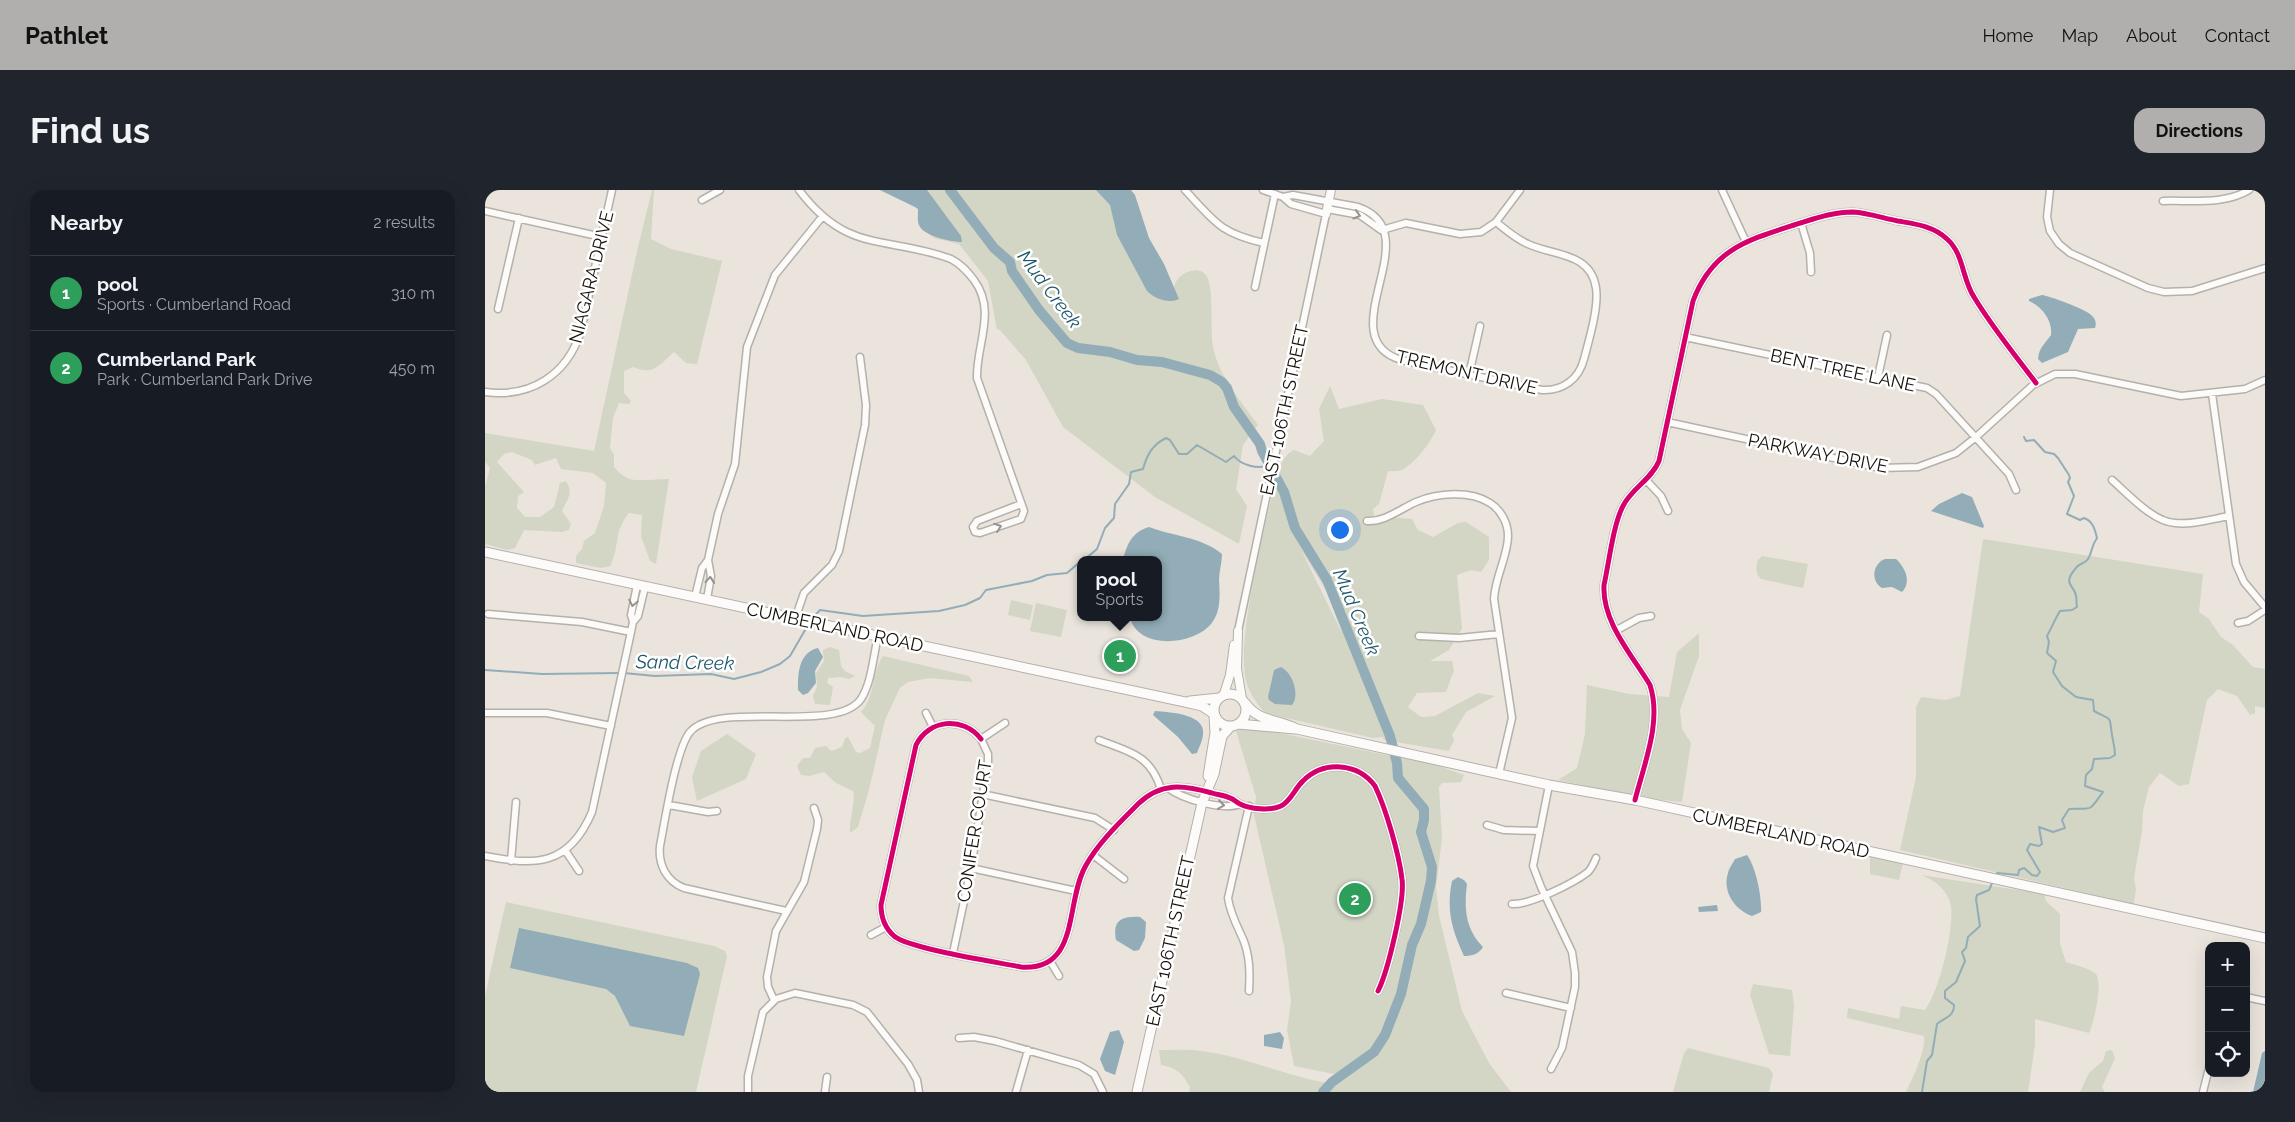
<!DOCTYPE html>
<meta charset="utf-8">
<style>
:root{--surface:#171b24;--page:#20242c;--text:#f1f3f6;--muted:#9ea1a6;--line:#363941;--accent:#b0afae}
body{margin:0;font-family:Raleway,sans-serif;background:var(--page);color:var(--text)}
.controls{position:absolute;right:15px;bottom:15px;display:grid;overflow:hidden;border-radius:10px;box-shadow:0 5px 20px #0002}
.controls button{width:45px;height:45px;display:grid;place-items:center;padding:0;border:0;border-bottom:1px solid var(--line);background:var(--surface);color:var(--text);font:25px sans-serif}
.you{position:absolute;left:854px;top:339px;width:18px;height:18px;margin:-12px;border:4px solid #fff;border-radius:50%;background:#1a73e8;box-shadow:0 0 0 8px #1a73e833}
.badge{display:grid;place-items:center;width:32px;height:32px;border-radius:50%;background:var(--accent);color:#fff;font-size:16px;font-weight:700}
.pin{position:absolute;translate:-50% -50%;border:2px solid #fff;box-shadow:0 1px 5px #0006}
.popup{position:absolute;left:592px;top:366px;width:85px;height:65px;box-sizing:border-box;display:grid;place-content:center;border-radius:10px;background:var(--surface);filter:drop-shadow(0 1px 4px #0005);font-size:16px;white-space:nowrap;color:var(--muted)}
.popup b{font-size:19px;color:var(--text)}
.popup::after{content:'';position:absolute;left:50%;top:100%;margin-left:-10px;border:10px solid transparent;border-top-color:var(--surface)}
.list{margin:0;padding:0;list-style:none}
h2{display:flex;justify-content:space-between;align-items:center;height:65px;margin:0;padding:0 20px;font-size:21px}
h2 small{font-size:16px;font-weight:400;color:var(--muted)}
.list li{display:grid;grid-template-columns:32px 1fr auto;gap:15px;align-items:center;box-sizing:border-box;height:75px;padding:0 20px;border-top:1px solid var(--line)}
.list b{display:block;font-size:19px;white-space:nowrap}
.list p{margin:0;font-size:16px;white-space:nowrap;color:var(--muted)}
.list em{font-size:16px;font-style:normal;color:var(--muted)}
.icon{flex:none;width:28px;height:28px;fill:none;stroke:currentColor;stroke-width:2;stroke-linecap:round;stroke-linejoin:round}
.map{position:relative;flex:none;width:1780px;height:902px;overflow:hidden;border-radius:15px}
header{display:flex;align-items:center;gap:30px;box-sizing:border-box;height:70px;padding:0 25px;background:var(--accent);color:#111}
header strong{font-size:24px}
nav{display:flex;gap:28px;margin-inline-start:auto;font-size:18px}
.intro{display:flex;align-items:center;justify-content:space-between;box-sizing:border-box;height:120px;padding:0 30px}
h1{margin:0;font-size:35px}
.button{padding:12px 22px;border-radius:15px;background:var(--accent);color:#111;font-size:18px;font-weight:700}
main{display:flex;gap:30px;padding:0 30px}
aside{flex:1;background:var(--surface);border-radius:15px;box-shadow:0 5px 20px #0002}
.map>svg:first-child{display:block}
</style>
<header>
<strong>Pathlet</strong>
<nav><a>Home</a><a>Map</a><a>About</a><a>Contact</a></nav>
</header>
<div class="intro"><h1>Find us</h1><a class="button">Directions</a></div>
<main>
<aside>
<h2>Nearby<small>2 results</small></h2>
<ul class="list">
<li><span class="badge" style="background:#2e9e5b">1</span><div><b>pool</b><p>Sports · Cumberland Road</p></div><em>310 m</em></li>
<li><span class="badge" style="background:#2e9e5b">2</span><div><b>Cumberland Park</b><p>Park · Cumberland Park Drive</p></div><em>450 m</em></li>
</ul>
</aside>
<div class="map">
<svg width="1780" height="902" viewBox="0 0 1780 902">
<rect width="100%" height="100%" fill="#eae4dd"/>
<path fill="#d3d5c5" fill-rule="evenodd" d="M 167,0 L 169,0 L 166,49 L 186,59 L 237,71 L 212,174 L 201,173 L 189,162 C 174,175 169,186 148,177 L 139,181 L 139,203 L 146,211 L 144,214 L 134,213 L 128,228 L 125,258 L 129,265 L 129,277 C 133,281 137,286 142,288 C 149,292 174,289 184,289 L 171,374 L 165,371 L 156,346 L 157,325 L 144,323 C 127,345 136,354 125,376 L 116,378 L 91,373 L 91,366 L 97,359 L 99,351 L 110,343 L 119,316 L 121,293 L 108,283 L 76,279 L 71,268 L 50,275 L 47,270 L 27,262 L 19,264 L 12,272 L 39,302 L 33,306 L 32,318 L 40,327 L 55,327 L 69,317 L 75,293 L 81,291 C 89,304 82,309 77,321 L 86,334 L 84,340 L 77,342 L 39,340 L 30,358 L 23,360 L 0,354 L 0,297 L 5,278 L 0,272 L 0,243 L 109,261 L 153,57 Z
M 395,0 L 627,0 L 687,102 C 689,98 690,92 693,89 C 700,80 716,76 722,87 C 729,100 725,139 728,156 C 733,186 756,211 773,235 L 758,255 L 751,299 L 762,316 L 754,354 L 670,307 L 578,237 L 541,170 L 514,139 L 512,140 L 503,91 L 474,54 L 449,48 L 438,40 L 433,34 L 433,19 L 430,17 Z
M 845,196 L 854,219 L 897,209 L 938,215 L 951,240 C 946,252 928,276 916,280 C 912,282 907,281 903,281 L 894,314 L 888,319 L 889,326 L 927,329 L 933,340 L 948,347 L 973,333 L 981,332 L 1004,347 L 1004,370 L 996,382 L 986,380 L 972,385 L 977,439 L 964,460 L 945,471 L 967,471 L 969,480 L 961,502 L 932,503 L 923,517 L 936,527 L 950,526 L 993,503 L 1010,506 L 981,522 L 967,545 L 969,550 L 964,561 L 899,550 L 898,547 L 888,548 L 780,523 C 772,514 766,505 762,494 C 749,456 780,339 789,296 L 791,301 C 794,285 793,268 809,260 L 825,266 L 839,251 L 834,219 ZM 816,360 L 841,400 L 857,443 Z
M 1498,349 L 1718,384 L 1714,422 L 1724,429 L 1736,447 L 1748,455 L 1768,477 L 1780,479 L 1780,518 L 1770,516 L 1770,523 L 1765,525 L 1752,506 L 1733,499 L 1722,510 L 1704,594 L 1694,596 L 1675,583 L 1664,597 L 1658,621 L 1657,641 L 1649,688 L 1651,699 L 1649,714 L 1415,660 L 1431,587 L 1431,517 L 1436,507 L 1461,510 L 1475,506 Z
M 1277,366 L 1323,374 L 1318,398 L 1276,389 C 1270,383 1271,378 1273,370 Z
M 526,410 L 548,415 L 545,430 L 523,425 Z
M 551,413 L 582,420 L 576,447 L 545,441 Z
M 1214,443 L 1214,466 L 1195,520 L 1197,539 L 1206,553 L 1197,612 L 1164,609 L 1073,590 L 1092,578 L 1100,544 L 1102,495 L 1144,504 L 1184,507 L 1192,462 Z
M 345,457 L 354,460 L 356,476 L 360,481 L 370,486 L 364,489 L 355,487 L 343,488 L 342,493 L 348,497 L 345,515 L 330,514 L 328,506 L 332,497 L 331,483 L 339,471 L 338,460 Z
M 398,466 L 484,486 L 488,492 L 445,488 L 423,492 L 415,498 L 400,530 L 384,600 L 373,637 L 365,643 C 364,631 371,610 368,601 L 351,593 L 339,582 L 324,586 L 316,585 L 312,576 L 318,568 L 325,568 L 330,558 L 341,556 L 346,561 L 357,557 L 360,548 L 363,547 L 371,562 L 375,563 L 385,558 L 390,536 L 376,522 C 391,506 386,483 398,466 Z
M 766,537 L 911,567 L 911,565 L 943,572 L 979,585 L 976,592 L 957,593 L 954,597 L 957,648 L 951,697 L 954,726 L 977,821 L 1004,873 L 1026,902 L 704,902 L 705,897 C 697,883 692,878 676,875 L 674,860 C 688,860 703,859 717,861 C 761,867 803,887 848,894 L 854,885 L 809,876 L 802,840 L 806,811 L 799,755 L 769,625 L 771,607 L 751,541 Z
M 242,544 L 271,564 L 261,589 L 212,611 L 207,587 L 216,561 Z
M 1385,666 L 1418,673 L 1414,690 L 1385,684 Z
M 1436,685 L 1559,704 L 1561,711 L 1575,724 L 1575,754 L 1581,772 C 1590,775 1604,778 1611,784 C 1618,793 1609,833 1604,843 L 1550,829 L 1550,855 L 1543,902 L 1421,902 C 1428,887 1441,861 1439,846 L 1362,828 L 1363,818 L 1414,829 L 1416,816 L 1440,820 C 1454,802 1469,741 1466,717 C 1464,701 1450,690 1436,685 Z
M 21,712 L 229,756 L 240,761 L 242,766 L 211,902 L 0,902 L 0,806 Z
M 1268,794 L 1307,800 L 1309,816 L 1305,866 L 1284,864 L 1265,805 Z
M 1203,858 L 1284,878 L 1288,884 L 1284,902 L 1188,902 L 1199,863 Z
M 1627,860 L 1630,868 L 1617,897 L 1620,902 L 1595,902 L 1604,883 L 1618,871 L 1621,861 Z"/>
<path fill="#92adb7" d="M 395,0 L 442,0 L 476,46 L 477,52 C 467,52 438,46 434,35 C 432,31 433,24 433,19 L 430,17 Z
M 611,0 L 646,0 L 650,5 L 664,48 L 679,74 L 694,109 C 684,114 670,109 662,101 L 632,45 L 625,15 Z
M 1557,105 C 1565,106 1599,119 1605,124 C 1610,128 1612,132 1610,138 L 1593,139 L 1583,162 L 1557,173 L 1553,169 C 1554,157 1560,154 1566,145 C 1568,130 1556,116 1544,111 L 1544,109 Z
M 1477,303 L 1487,307 L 1499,336 L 1498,338 L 1446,321 L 1454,314 Z
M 664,337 C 687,346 717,347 737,364 C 737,373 734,381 734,390 C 735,405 736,422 726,434 C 708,456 652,460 645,427 L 674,427 L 674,370 L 638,370 C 642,354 647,342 664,337 Z
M 1400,369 L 1411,369 C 1420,377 1427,392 1417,402 L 1407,397 L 1397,398 C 1385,391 1388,373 1400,369 Z
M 627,453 L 634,455 L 633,462 L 645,465 L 642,479 L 635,478 L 636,471 L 624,468 Z
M 333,458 L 338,467 L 330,481 L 331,493 L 323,503 L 318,505 L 313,500 C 313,484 313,463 333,458 Z
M 796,477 C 808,483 815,505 807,515 L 790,514 L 784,510 L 783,507 L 789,480 Z
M 670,521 C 684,522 721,524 718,544 C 718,550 714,557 712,563 L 707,564 L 693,547 L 668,525 Z
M 1262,665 C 1271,677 1277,707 1276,722 L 1267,726 C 1250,720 1237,702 1243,683 C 1244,678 1248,673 1250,669 Z
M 973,687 L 979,690 L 982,694 C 979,718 980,739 998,757 C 994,764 987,766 979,766 C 967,740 961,720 967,691 Z
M 1232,715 L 1233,721 L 1214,722 L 1213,717 Z
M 655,727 L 661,732 L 660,748 L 654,760 L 649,761 L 631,750 C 627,730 637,726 655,727 Z
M 34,738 L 202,773 L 213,778 L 215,784 L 199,846 L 145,836 L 130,806 L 121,799 L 25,778 Z
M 634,840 L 639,852 L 630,885 L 620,881 L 615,869 L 625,842 Z
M 795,842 L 799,848 L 797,859 L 779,856 L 779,845 Z
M 1780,861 L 1780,899 L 1777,902 L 1768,902 L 1777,863 Z"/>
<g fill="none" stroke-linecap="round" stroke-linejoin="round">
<path stroke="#92adb7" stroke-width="2" d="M 599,370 L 612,359 L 620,338 L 629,328 L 630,314 L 644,294 L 646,282 L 658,279 C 662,265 667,255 681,248 L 685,250 L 694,264 L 702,264 L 712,255 L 741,272 L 749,266 C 756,275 773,280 784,275
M 327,429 L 335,420 L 378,426 L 454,421 L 480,415 L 495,408 L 501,400 L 547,391 L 562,385 L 582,383 L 596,371
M 0,480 L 57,484 L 135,483
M 139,483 L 170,486 L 226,484 L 249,489 L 276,482 L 295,474 L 305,466 L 323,435
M 1510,687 L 1512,683 L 1533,685 L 1534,680 L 1539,678 L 1547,685 L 1552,686 L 1555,682 L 1542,660 L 1545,654 L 1554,656 L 1557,654 L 1554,637 L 1568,642 L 1580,638 L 1577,630 L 1584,619 C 1608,618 1603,623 1618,602 L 1600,596 L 1601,585 L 1607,579 L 1609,569 L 1625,568 L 1630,565 C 1630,557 1628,552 1627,545 C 1624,525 1628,531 1609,521 L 1608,510 L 1591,507 L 1577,496 L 1568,482 L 1571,471 L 1562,463 L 1564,452 L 1562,446 C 1567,437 1570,429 1575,421 L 1587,420 L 1592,417 C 1591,413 1592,409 1591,406 C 1590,395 1576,395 1591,378 C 1594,373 1600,374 1603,369 C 1608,361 1605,358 1612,348 C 1610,340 1608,331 1599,328 L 1595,330 L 1582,324 L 1589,306 L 1583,292 L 1585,288 L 1584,285 L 1573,268 L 1569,264 L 1560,262 L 1549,250 L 1541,251 L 1539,247
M 1437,902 L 1442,871 L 1447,865 L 1452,834 C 1459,828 1469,827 1469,815 L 1460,808 L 1460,801 L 1471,792 L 1480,771 L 1477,762 L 1481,758 L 1483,747 L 1495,736 L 1491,709 L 1492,705 L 1504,700 L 1508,691"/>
<path stroke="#92adb7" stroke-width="10" d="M 465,0 L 509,58 L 525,72 L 527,81 L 554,120 L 582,153 L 593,158 L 625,162 L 652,170 L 677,172 L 725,185 L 737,192 L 742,198 L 749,217 L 775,254 L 777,261 L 799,302 L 810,338 L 842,390 L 905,546 L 912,573 L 913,588 L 939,619 L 939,630 L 936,642 L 947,677 L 946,691 L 936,734 L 927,755 L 916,804 L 900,845 L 889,862 L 847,892 L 838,902"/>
<g stroke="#b4b0aa" stroke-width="9">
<path id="minor" d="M 314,0 C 363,65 401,45 466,69 C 476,74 482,81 489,90 C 512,121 491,155 492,188 L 539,321 L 536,329 L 495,343 L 490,342 L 488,337 L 492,331 L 536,314
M 700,0 C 730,32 735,43 779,53
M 1237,0 L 1261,52
M 1565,0 L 1562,27 L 1565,41 L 1574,54 L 1585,63 L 1663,98 L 1679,102 L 1707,101 L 1780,78
M 798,7 L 808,5 L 873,17 C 947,42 842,147 916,170 L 1057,200 C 1078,201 1094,189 1099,169 C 1104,150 1114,117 1111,98 C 1106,62 1068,66 1043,54 C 1031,49 1021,40 1011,32
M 217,10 L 235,0
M 1678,11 C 1705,10 1740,15 1764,0
M 842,19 L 875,25 L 896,40
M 0,21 L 117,47
M 1316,33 L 1325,63 L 1326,82
M 897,40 L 921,33 L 975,44 L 996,42 L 1011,32 L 1035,0
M 770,97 L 790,4
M 13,119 L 34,28
M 1200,147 L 1442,198 L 1451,204 L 1524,284 L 1531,300
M 984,185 L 995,136
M 1393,187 L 1402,145
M 0,202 C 46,208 82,185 96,141 L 127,0
M 1727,204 L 1751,374 L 1759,392 L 1780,417
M 1182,232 L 1395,278 L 1433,277 L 1471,263 L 1491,247 L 1548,195 L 1570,184 L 1590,184 L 1696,206 L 1760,199 L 1780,190
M 1161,290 L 1176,306 L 1183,321
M 1627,290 C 1643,304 1668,332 1690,333 C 1707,335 1727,329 1744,326
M 882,331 C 900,332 915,319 931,312 C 952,303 985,300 1005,313 C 1016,320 1023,333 1023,346 C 1023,366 1010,387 1009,409 L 1027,528 L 1014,584
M 210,407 L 217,378 L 223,370 L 233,324 L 250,274 L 262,157 L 290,85 L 337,27
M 222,409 L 226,386 L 223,370
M 3,424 L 97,432 L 146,442
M 310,429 L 319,403 L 347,375 L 354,361 L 380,235 L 381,215 L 375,167
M 148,432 L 153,426 L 160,397
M 1753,433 L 1763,431 L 1780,420
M 1132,440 L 1154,428 L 1166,426
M 753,441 L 841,24 L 806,14 L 798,7 L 778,0
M 934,446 L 974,448 L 1014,444
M 0,523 L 62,523 L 126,536
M 441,523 L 448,537
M 496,549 C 478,526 444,529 431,555 L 396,715 C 396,726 400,738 409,746 C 425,759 511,772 536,777 C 595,781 580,714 600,677 C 612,654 635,632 653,614 C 676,592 698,595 727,603 C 733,605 739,605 745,608 C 749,609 751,612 755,614 C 765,619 785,621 796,616 C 806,611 810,598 818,591 C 839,570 873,573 890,596 C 901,619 914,664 917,689 C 920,710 903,781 893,801
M 614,550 C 644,562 665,564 676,599
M 1064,595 L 1048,676 L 1056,697 L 1087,762 L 1090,783 L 1090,797 L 1077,858 L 1066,879
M 683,598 C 698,609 738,621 755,614
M 497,604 L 610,628 L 629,640
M 1150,610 C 1159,574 1177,532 1165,495 C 1147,465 1117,432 1119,395 C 1124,373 1128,335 1138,316 C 1147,298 1166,290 1174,271 L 1208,111 C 1227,60 1262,50 1309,35 C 1329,29 1347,22 1368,22 C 1383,23 1398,28 1413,31 C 1430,34 1449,36 1462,49 C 1479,64 1477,89 1489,107 C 1507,137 1530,165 1551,193
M 184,615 L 223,622 L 232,621
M 1002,635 L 1019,640 L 1054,641
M 80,660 L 94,681
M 608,665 L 639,689
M 0,666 C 51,676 84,676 107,622 L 146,442 L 148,432 L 146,425 L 152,395
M 26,671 L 31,612
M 486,678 L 591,701
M 1027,714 C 1045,715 1089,693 1103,682 C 1107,678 1109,673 1111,668
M 301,721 L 199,698 C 181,691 173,674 175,656 C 180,630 191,559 205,542 C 233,509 351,545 376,509 C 387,492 388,466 393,447
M 386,745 L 401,737
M 468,763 L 486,678 L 503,573 L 503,564 L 496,549 L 520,533
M 565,771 L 574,786
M 764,801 C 765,783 765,766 758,749 C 752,736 745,723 743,708 L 764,616
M 1021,803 L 1086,818
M 1761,807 L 1780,811
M 289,810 L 283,797 L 282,787 L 291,741 L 319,692 L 332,639 L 333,630 L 329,618
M 474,848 L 489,847 L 510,851 L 594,875 L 609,884 L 618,902
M 263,902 L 263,886 L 278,822 L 291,809 L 310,803 L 368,815 L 382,822 L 423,874 L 432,890 L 434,902
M 340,902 L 342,887
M 531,902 L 543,860
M 1718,902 L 1724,878"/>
</g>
<g stroke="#b4b0aa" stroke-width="10">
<path id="tertiary" d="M 841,24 L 846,0
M 753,441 L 752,479 L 757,509
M 739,504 L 745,485 L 749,455"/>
</g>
<g stroke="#b4b0aa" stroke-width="11">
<path id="secondary" d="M 0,362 L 700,512 L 717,516 L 729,524
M729 520a16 16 0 1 1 32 0a16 16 0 1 1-32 0Z
M 705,511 L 734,508
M 760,513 C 775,533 791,528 812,539 L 1064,595 L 1150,610 L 1780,748
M 753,534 L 810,539
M 723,586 L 730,543 L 729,526
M 652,902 L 717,613 L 729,584 L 737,546 L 746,536"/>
</g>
<use href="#minor" stroke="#fcfbfa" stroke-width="6"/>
<use href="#tertiary" stroke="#fcfbfa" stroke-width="8"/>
<use href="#secondary" stroke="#fcfbfa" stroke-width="9"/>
<g stroke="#fff" stroke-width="8">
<path id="cycleway" d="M 496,549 C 478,526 444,529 431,555 L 396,715 C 396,726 400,738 409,746 C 425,759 511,772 536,777 C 595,781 580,714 600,677 C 612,654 635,632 653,614 C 676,592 698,595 727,603 C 733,605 739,605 745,608 C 749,609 751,612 755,614 C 765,619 785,621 796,616 C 806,611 810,598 818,591 C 839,570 873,573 890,596 C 901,619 914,664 917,689 C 920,710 903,781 893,801
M 1150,610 C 1159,574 1177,532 1165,495 C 1147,465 1117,432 1119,395 C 1124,373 1128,335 1138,316 C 1147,298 1166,290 1174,271 L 1208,111 C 1227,60 1262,50 1309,35 C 1329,29 1347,22 1368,22 C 1383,23 1398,28 1413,31 C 1430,34 1449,36 1462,49 C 1479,64 1477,89 1489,107 C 1507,137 1530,165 1551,193"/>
</g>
<use href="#cycleway" stroke="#d6006c" stroke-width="5"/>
</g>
<defs><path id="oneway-chevron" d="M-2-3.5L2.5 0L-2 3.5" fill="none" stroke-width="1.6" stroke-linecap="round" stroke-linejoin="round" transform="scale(1.25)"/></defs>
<g stroke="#949390">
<use href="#oneway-chevron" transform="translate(872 25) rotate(17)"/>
<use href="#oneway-chevron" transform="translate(513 337) rotate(-20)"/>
<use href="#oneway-chevron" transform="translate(225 390) rotate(-85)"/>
<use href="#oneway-chevron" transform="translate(148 413) rotate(102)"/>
<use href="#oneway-chevron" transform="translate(736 615) rotate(8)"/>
</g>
<g text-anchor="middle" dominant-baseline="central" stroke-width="5" stroke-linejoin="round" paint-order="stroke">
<g font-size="18" fill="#16130e" stroke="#fff">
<text transform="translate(106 87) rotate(-76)">NIAGARA DRIVE</text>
<text transform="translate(1358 180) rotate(12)">BENT TREE LANE</text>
<text transform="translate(982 182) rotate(13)">TREMONT DRIVE</text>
<text transform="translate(799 220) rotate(-78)">EAST 106TH STREET</text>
<text transform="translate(1333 263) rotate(11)">PARKWAY DRIVE</text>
<text transform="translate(350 437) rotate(12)">CUMBERLAND ROAD</text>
<text transform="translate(489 641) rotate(-81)">CONIFER COURT</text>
<text transform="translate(1296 643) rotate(12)">CUMBERLAND ROAD</text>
<text transform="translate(685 751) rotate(-78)">EAST 106TH STREET</text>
</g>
<g font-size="19" font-style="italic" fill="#1f586b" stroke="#fff">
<text transform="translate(565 99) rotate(53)">Mud Creek</text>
<text transform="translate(872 422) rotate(67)">Mud Creek</text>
<text transform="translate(200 472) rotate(1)">Sand Creek</text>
</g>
</g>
</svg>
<div class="controls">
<button>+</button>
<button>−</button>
<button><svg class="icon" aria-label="locate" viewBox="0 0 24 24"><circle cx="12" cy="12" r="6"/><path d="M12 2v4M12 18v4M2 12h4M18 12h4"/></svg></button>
</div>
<div class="you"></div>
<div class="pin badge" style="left:635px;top:466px;background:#2e9e5b">1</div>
<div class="popup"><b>pool</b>Sports</div>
<div class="pin badge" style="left:870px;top:709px;background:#2e9e5b">2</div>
</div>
</main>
